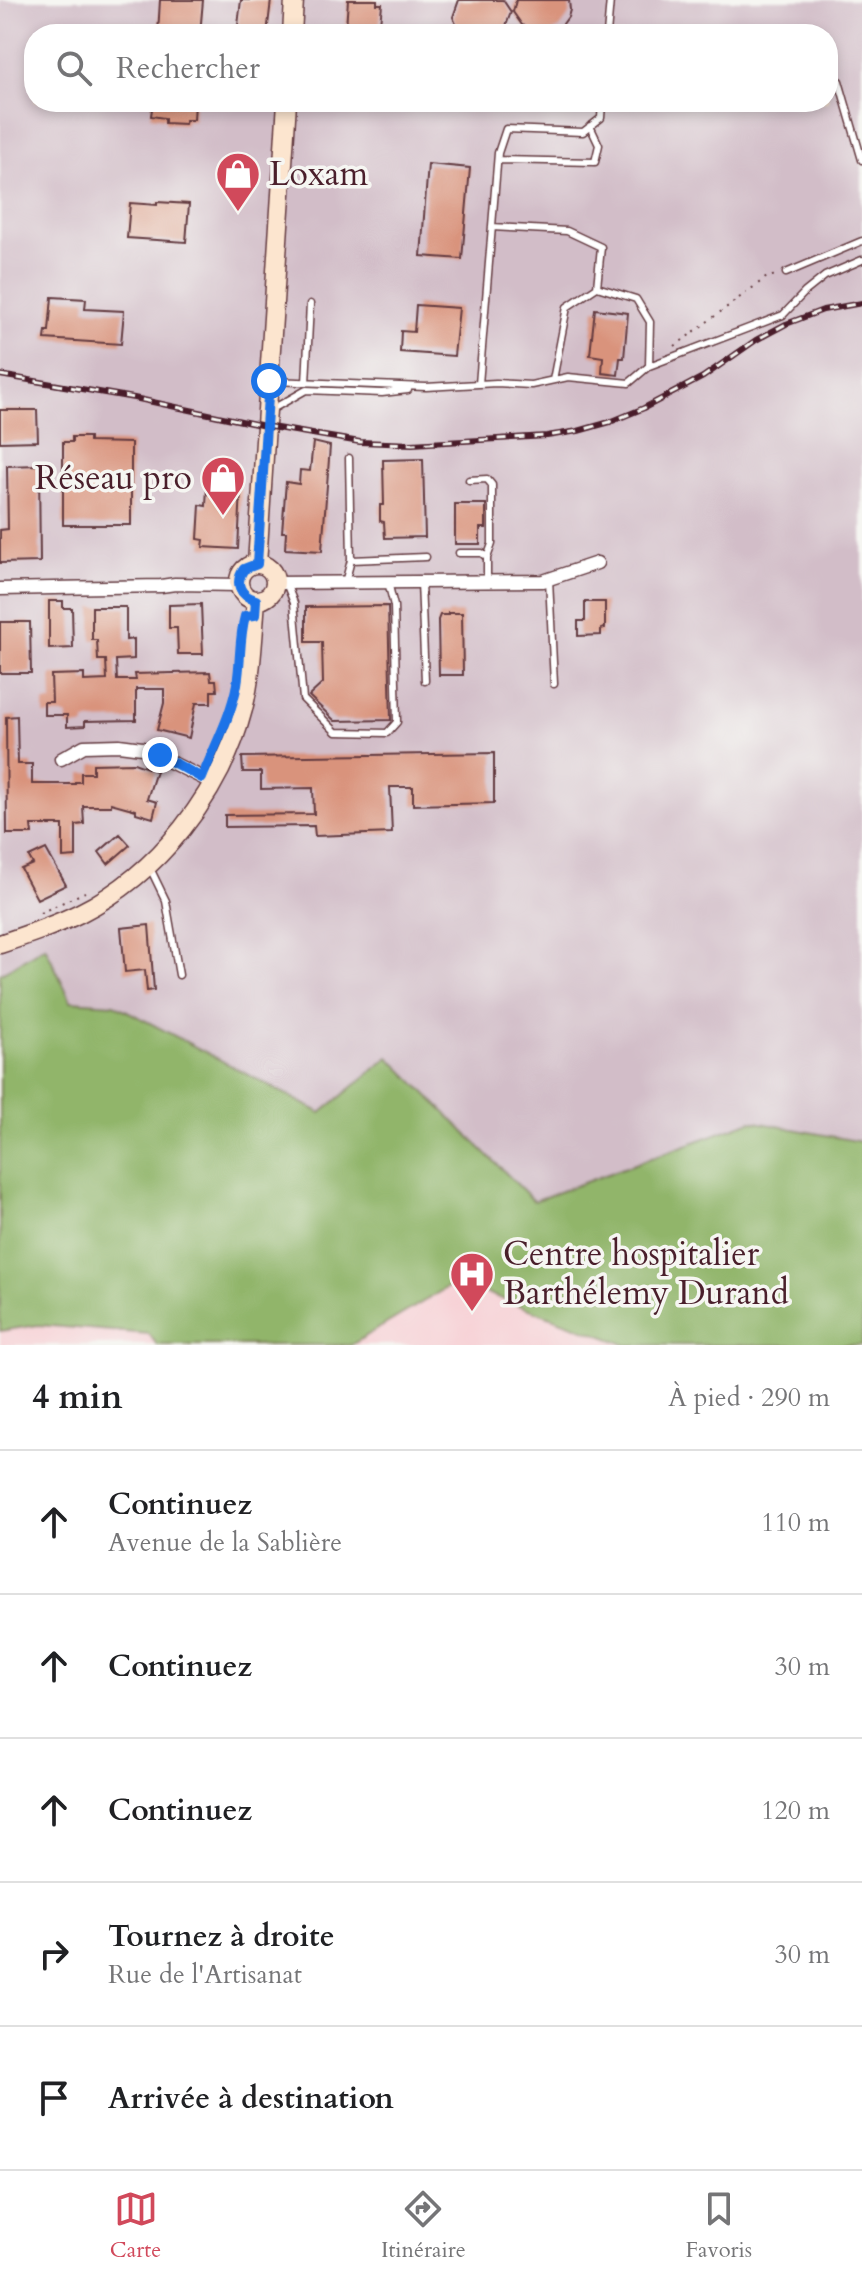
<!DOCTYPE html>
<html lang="fr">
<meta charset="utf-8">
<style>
:root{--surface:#fff;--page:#f6f6f6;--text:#202124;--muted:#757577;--line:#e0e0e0;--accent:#d1495b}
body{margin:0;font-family:Cardo,serif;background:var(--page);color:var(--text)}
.stop{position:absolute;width:24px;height:24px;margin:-18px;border:6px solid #1a73e8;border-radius:50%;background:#fff}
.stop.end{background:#1a73e8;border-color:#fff;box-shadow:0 2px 8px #0008}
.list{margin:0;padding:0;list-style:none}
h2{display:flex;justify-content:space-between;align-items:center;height:104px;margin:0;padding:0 32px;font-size:34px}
h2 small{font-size:26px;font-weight:400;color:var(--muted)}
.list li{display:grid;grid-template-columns:52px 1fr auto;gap:24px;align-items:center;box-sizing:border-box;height:144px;padding:0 32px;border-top:2px solid var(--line)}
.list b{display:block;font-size:30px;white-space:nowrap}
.list p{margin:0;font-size:26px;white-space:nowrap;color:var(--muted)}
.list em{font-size:26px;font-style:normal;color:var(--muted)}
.icon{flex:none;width:44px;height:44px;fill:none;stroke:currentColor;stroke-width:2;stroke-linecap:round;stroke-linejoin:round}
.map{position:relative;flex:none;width:862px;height:1345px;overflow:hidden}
.search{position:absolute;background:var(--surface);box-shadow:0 4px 12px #0003;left:24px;right:24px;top:24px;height:88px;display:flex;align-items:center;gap:20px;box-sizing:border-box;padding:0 28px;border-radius:32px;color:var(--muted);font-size:30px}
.sheet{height:824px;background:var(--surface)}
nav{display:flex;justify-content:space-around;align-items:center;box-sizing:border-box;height:112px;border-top:2px solid var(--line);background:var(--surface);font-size:22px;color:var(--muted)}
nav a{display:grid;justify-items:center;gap:4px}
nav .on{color:var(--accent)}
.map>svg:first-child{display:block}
</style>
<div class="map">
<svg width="862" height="1345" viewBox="0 0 862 1345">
<rect width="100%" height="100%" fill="#f6f6f2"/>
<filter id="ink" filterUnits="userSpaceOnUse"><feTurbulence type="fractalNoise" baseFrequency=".0125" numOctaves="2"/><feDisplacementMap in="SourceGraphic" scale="16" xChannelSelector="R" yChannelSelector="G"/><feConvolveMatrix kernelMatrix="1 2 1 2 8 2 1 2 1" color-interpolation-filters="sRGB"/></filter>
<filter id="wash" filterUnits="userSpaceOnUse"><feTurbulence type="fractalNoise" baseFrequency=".006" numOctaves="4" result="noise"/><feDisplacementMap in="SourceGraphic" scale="32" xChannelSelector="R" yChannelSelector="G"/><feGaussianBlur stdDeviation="1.8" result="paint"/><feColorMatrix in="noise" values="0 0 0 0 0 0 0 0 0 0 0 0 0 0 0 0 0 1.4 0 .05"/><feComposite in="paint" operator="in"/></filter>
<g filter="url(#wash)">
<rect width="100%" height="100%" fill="#f4dbbf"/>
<path fill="#f7cfd4" d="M 456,1282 L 627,1345 L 351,1345 Z
M 38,1325 L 150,1334 L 157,1345 L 0,1345 L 0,1331 Z"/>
<path fill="#d2bdc8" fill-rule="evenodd" d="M 0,0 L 862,0 L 862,1142 L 751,1121 L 534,1201 L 389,1057 L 322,1113 L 114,1004 L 71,1002 L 45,946 L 0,974 ZM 34,34 L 828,34 L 828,102 L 34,102 Z"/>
<path fill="#91b56a" stroke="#6e6a4a" stroke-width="2" d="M 45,946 L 71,1001 L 114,1004 L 321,1113 L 389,1057 L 534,1201 L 751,1121 L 862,1142 L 862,1345 L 627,1345 L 456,1282 L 351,1345 L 157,1345 L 149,1334 L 38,1325 L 0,1331 L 0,974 Z"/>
<g id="blocks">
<path fill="#d9937c" d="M 160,0 L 203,0 L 200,34 L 158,34 Z
M 241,0 L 271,0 L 267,34 L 237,34 Z
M 348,0 L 377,0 L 377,4 L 382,4 L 379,34 L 346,28 Z
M 459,0 L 503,0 L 511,12 L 503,34 L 460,34 L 453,17 Z
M 516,0 L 569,0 L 570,10 L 568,17 L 560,28 L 552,32 L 540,34 L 522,25 L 513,12 Z
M 153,102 L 195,102 L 194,120 L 186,120 L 185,124 L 165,123 L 165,118 L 151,116 Z
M 428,164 L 470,168 L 462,259 L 421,256 Z
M 229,171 L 250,172 L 249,188 L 228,186 Z
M 157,202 L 189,204 L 186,242 L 127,238 L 130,203 L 157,205 Z
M 52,297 L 86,299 L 85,309 L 124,311 L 121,344 L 45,339 L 46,331 L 49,331 Z
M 416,305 L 459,308 L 454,356 L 400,352 L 401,331 L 414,332 Z
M 595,309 L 628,313 L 624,358 L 620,358 L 618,375 L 602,373 L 603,357 L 590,355 Z
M 0,410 L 37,410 L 38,441 L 0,442 Z
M 72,437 L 89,437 L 89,442 L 131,443 L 131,525 L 63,525 L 63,442 L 72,442 Z
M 313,442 L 330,446 L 322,550 L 322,551 L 285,549 L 286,532 L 282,532 L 286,482 L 299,484 L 300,470 L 310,471 Z
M 423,459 L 425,537 L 385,538 L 384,522 L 380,521 L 380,505 L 384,505 L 383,460 Z
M 39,465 L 40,562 L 0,563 L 0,530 L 8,529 L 7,466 Z
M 207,487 L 241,489 L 238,549 L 203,547 L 204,540 L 198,539 L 200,505 L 206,506 Z
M 455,504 L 486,504 L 486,528 L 480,528 L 480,544 L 455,544 Z
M 49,601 L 63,601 L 63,608 L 72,608 L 73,648 L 49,649 Z
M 585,602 L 605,602 L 605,628 L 601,629 L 601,635 L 578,636 L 578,621 L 585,621 Z
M 201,604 L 203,654 L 178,654 L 177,628 L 169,628 L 169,605 Z
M 388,606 L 391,720 L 335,721 L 309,696 L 323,683 L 322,642 L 306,642 L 306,607 Z
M 92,607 L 126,607 L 126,640 L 134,639 L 134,659 L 116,660 L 117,680 L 136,680 L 135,674 L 210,672 L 211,680 L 216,680 L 217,691 L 211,691 L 211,703 L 196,703 L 189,738 L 157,730 L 164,703 L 164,689 L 136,689 L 136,720 L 85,721 L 85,726 L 67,727 L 67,715 L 44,715 L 44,702 L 52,702 L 51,675 L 84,674 L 84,681 L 107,680 L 106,660 L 98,660 L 97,640 L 92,640 Z
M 448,613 L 462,613 L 463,675 L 439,675 L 438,620 L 440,615 L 448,615 Z
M 0,622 L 30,622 L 31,673 L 0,673 Z
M 17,716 L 18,764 L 32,764 L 32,784 L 75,784 L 75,782 L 81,782 L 81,773 L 93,773 L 93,764 L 134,763 L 156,771 L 147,799 L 157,802 L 153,818 L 136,813 L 136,810 L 111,803 L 111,806 L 83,806 L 84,824 L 76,825 L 76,857 L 63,858 L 63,825 L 31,825 L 32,834 L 7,834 L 6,717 Z
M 494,753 L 494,803 L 413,805 L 413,787 L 390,787 L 392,833 L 315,836 L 314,826 L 225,827 L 225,815 L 314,814 L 313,788 L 261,789 L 261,772 L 243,772 L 242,757 Z
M 120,834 L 130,845 L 108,864 L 99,852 Z
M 46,849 L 66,885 L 37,899 L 21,869 L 33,864 L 29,857 Z
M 149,925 L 154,990 L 147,991 L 145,970 L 125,972 L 121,928 Z"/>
</g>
</g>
<g filter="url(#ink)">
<use href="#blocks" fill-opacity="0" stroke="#643b41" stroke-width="2"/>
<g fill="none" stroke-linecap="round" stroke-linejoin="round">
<g stroke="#643b41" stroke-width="9">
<path id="service" d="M 607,34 L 610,0
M 839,81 L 862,160
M 498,160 L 595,162 L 599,145 L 590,126
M 492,227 L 567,231 L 601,247 L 597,287 L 567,307 L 553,380
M 786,273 L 862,241
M 597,287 L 636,299 L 650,322 L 649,366
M 273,381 L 426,387 L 496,383 L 531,385 L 568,377 L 629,383 L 649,366 L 783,315 L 805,292 L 825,276 L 862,260
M 306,383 L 310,304
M 479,384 L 498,153 L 506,129 L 583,132 L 601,118 L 602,102
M 269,411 L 306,390 L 382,393 L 408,390
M 469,480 L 487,479 L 492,485 L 492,544 L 487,558
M 459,553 L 482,553 L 487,558 L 487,581
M 351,560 L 426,557
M 549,579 L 554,684
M 421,582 L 425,681
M 286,583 L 294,603 L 303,699 L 336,732 L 387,733 L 397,722 L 394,606 L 388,582
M 345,583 L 351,560 L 349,458
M 150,868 L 166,901 L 179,975"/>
</g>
<g stroke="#643b41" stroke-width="15">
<path id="minor" d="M 275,583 L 543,581 L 597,563
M 0,589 L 161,586 L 175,584 L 239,585
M 61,759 L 84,746 L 119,745 L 142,748 L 213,783"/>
</g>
<g stroke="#643b41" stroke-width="21">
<path id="secondary" d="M 292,34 L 294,0
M239 582a18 18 0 1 1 36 0a18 18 0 1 1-36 0Z
M 257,564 L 287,102
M 0,944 C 27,935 54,926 80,913 C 158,874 221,794 243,709 C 252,674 253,637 256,600"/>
</g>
<path stroke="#643b41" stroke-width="2" stroke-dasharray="2 6" stroke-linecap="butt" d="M 675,346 L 767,277 L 777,275
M 40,913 L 85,892"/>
<use href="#service" stroke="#fff" stroke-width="6"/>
<use href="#minor" stroke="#fff" stroke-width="12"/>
<use href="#secondary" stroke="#fce5cf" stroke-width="18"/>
<g stroke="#4a1f2b" stroke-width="6">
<path id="rail" d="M 0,375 L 134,398 L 265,426 L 360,442 L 412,444 L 547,436 L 578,431 L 610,422 L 644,408 L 703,377 L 756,340 L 786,324 L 823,310 L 862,303"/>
</g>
<use href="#rail" stroke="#f6f6f2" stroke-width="3" stroke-dasharray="9" stroke-linecap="butt"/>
</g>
</g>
<g fill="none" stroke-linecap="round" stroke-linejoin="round" filter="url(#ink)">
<path stroke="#1a73e8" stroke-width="10" d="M 160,755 L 202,778 C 214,747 231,717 237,684 C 241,661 239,638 245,616 L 255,615 L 256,600 C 240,596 234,583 244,569 L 257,564 L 269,381"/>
</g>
<defs>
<g id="shop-pin" transform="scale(2.3)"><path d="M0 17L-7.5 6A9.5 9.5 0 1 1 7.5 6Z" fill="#d1495b" stroke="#f6f6f2"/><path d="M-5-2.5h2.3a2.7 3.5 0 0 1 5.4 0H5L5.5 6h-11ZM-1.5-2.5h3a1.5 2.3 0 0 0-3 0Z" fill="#fff"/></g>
<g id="hospital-pin" transform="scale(2.3)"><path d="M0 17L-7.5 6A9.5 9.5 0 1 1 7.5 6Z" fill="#d1495b" stroke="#f6f6f2"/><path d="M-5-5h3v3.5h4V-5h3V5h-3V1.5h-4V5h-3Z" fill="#fff"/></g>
</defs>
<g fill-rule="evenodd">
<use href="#shop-pin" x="238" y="174"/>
<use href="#shop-pin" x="223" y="478"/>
<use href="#hospital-pin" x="472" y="1274"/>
</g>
<g text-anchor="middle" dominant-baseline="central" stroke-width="7" stroke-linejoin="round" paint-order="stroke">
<g font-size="34" fill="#4a1f2b" stroke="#f6f6f2" text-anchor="start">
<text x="269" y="174">Loxam</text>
<text x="192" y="478" text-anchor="end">Réseau pro</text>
<text x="503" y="1254">Centre hospitalier<tspan x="503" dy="39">Barthélemy Durand</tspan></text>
</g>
</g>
</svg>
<div class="stop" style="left:269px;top:381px"></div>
<div class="stop end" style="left:160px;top:755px"></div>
<div class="search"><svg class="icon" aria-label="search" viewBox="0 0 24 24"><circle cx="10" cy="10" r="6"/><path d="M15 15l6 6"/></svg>Rechercher</div>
</div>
<section class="sheet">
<h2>4 min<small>À pied · 290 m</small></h2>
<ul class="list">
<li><svg class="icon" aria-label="ahead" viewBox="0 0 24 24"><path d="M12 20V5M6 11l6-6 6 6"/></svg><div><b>Continuez</b><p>Avenue de la Sablière</p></div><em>110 m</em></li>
<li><svg class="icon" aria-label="ahead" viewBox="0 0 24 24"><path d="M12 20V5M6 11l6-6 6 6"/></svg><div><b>Continuez</b></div><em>30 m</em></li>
<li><svg class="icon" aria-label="ahead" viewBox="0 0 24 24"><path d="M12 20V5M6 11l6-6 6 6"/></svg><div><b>Continuez</b></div><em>120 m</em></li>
<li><svg class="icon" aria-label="right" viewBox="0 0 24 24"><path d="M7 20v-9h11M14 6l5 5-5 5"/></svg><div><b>Tournez à droite</b><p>Rue de l'Artisanat</p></div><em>30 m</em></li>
<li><svg class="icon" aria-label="arrive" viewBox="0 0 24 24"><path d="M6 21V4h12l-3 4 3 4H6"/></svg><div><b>Arrivée à destination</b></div></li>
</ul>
</section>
<nav>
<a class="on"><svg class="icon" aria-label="map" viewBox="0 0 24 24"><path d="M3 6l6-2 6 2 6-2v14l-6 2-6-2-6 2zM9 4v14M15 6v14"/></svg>Carte</a>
<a><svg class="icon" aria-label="directions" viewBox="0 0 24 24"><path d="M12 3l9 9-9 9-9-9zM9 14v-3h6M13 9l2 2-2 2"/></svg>Itinéraire</a>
<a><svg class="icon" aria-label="saved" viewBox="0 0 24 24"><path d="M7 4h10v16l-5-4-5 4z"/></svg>Favoris</a>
</nav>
